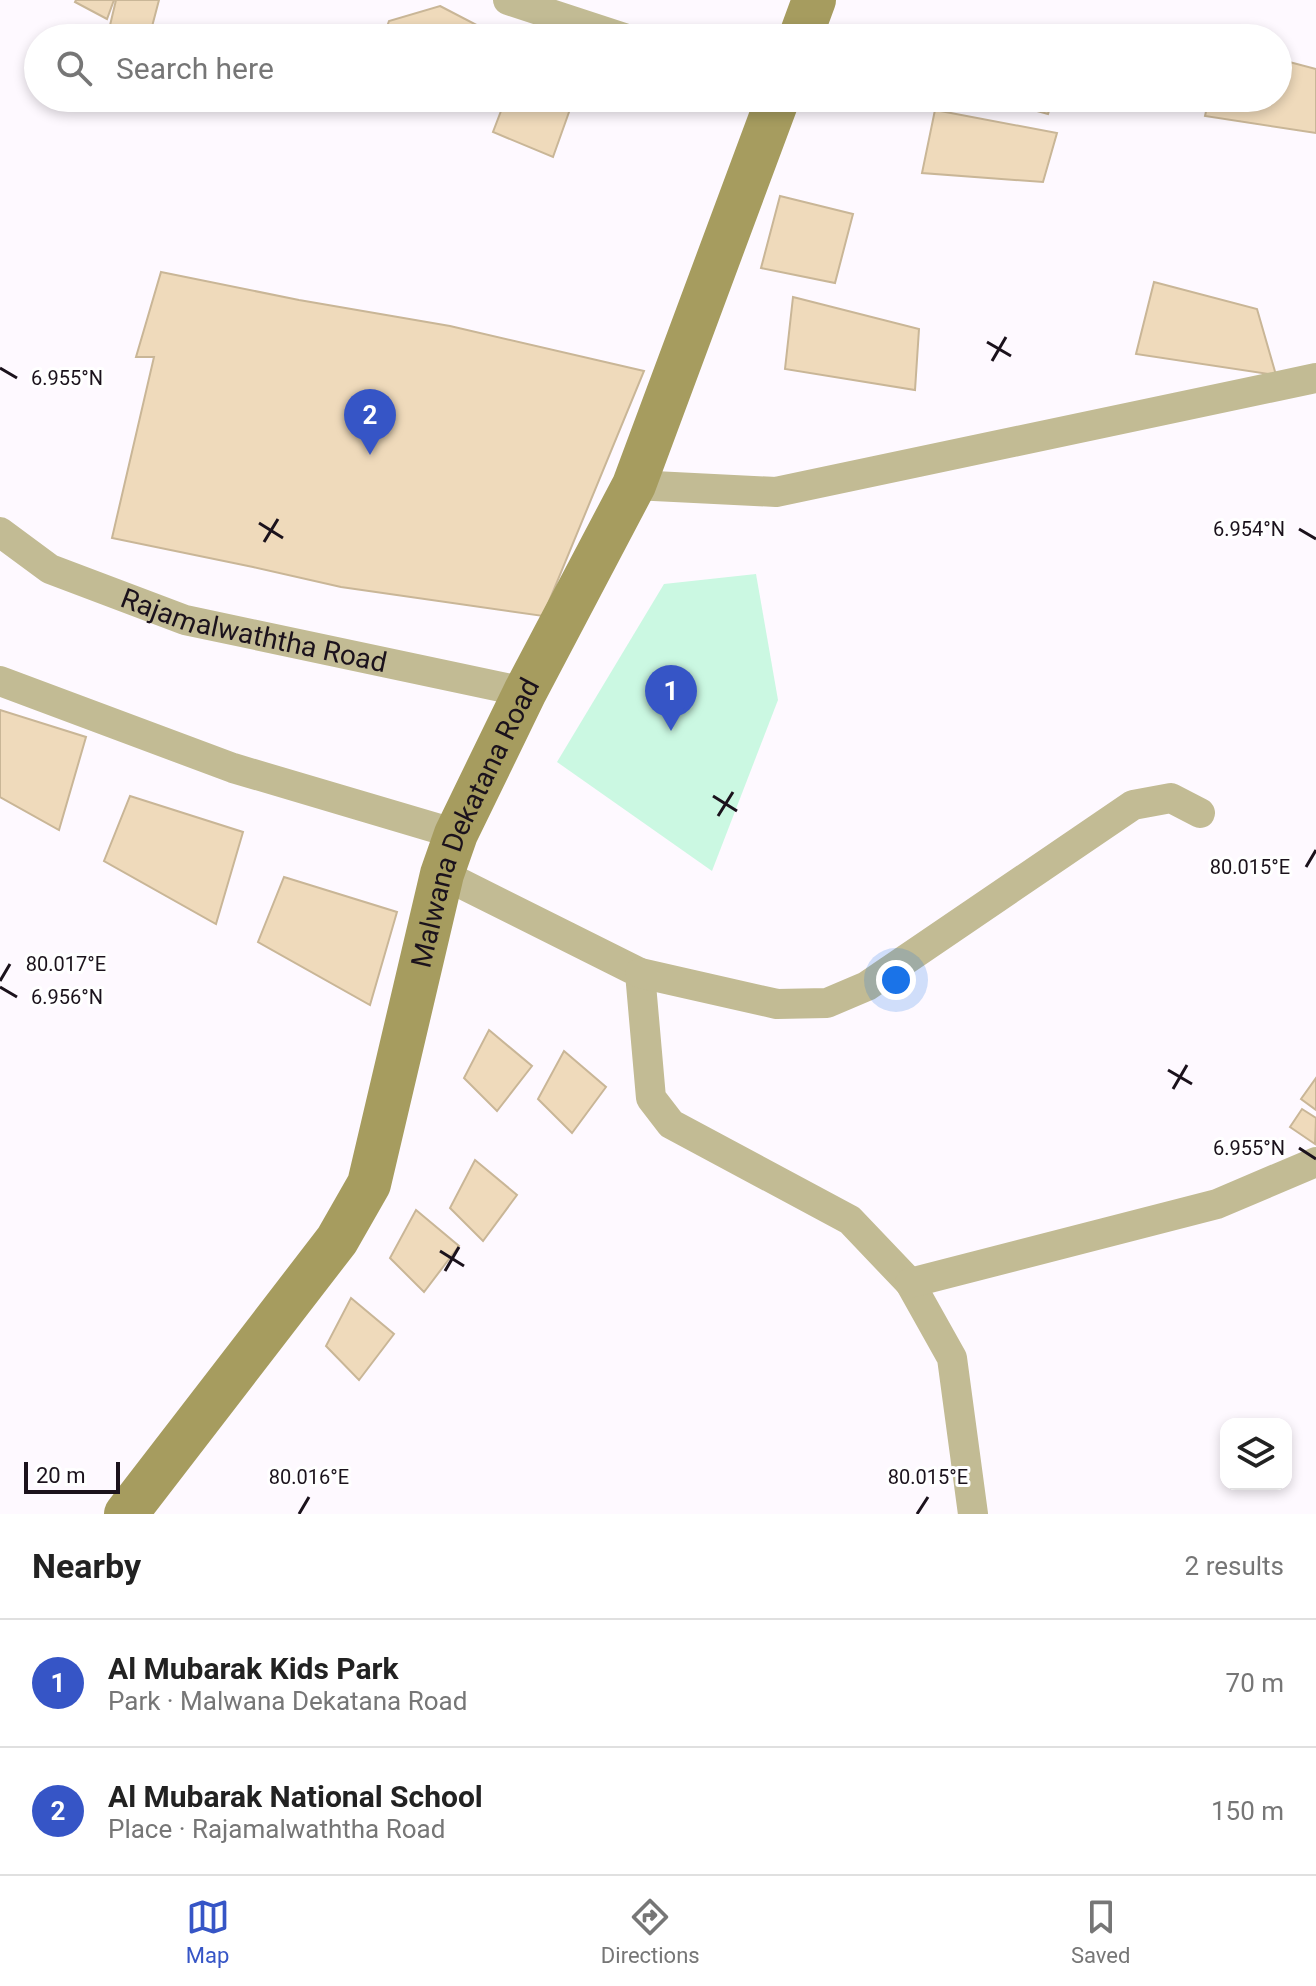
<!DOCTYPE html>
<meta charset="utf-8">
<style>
:root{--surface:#fff;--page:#f2f2f2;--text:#222;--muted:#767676;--line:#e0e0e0;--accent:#3655c6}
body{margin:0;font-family:Roboto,sans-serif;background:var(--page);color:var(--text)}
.controls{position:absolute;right:24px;bottom:24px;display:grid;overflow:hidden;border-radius:16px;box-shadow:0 4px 12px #0003}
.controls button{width:72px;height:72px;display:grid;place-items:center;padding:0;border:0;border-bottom:2px solid var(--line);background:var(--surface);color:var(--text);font:40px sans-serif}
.scale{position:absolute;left:24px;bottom:20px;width:96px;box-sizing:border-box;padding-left:8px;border:4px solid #1b121c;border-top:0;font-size:22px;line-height:28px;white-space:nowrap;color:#1b121c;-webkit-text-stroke:6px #fff;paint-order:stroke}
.you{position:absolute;left:896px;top:980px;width:28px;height:28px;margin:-20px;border:6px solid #fff;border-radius:50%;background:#1a73e8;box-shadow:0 0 0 12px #1a73e833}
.badge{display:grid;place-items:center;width:52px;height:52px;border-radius:50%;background:var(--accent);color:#fff;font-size:26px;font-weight:700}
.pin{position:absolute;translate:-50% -66px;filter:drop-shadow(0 2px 4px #0008)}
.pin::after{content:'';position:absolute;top:42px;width:28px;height:24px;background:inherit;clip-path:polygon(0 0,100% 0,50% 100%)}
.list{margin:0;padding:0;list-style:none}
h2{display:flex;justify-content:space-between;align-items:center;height:104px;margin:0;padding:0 32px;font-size:34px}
h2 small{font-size:26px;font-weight:400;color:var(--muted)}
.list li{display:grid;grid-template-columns:52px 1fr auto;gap:24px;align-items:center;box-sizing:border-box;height:128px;padding:0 32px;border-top:2px solid var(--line)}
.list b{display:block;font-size:30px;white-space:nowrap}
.list p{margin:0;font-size:26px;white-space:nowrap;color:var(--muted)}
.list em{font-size:26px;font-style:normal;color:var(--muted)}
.icon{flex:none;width:44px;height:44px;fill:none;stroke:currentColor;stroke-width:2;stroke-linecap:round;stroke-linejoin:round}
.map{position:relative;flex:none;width:1316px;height:1514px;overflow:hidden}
.search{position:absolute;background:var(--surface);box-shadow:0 4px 12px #0003;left:24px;right:24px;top:24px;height:88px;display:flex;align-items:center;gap:20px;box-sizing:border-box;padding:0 28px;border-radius:44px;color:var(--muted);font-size:30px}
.sheet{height:360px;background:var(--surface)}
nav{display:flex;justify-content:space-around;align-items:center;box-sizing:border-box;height:112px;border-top:2px solid var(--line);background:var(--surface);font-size:22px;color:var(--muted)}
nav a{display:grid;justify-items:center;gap:4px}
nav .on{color:var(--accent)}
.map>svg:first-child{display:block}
</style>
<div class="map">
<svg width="1316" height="1514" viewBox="0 0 1316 1514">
<rect width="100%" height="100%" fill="#fef9ff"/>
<path fill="#cbf8e2" d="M 756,574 L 778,700 L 712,871 L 557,762 L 664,584 Z"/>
<path fill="#efdabb" stroke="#c9b697" stroke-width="2" d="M 76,0 L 114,0 L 107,19 L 75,2 Z
M 116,0 L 159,0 L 149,38 L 107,38 Z
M 440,6 L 498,36 L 498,38 L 383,38 L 389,21 Z
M 1278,59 L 1316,69 L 1316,133 L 1205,116 L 1209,98 L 1278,98 Z
M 506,98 L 574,98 L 553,157 L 493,132 Z
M 874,98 L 953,98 L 952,104 Z
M 990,98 L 1053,98 L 1048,114 Z
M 935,110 L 1057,133 L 1043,182 L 922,173 Z
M 780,196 L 853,214 L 835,283 L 761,268 Z
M 161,272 L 299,300 L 450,326 L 644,371 L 543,616 L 341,587 L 253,567 L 112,538 L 154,357 L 136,357 Z
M 1154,282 L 1257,309 L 1276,375 L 1136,354 Z
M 793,297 L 919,329 L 915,390 L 785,369 Z
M 0,710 L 86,737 L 59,830 L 0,797 Z
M 130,796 L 243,832 L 216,924 L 104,861 Z
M 284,877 L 397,912 L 370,1005 L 258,942 Z
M 489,1030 L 532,1066 L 497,1111 L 464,1078 Z
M 564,1051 L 606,1087 L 572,1133 L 538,1099 Z
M 1316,1078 L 1316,1110 L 1301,1099 Z
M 1302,1109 L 1316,1118 L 1315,1144 L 1290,1127 Z
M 475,1160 L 517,1195 L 483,1241 L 450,1208 Z
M 416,1210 L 459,1246 L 424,1292 L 390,1258 Z
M 351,1298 L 394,1334 L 359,1380 L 326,1346 Z"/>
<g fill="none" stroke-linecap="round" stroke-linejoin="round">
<g stroke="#c2bb94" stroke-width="30">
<path d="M 508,0 L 624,38"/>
<path d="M 634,485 L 776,492 L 1316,378"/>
<path id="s1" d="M 0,532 L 50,569 L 185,620 L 525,692"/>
<path d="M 0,681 L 233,768 L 456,834"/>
<path d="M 442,874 L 640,973 L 651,1098 L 671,1124 L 850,1220 L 910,1283 L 952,1358 L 973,1514"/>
<path d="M 640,973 L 777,1004 L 827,1003 L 867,986 L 1133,805 L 1171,798 L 1200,813"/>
<path d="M 910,1283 L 1217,1204 L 1316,1162"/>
</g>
<g stroke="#a69c5f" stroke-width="44">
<path d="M 800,38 L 814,0"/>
<path id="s2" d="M 126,1514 L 337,1240 L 369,1184 L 442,874 L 456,834 L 525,692 L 634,485 L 778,98"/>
</g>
</g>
<path fill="none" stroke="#1b121c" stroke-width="3" d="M 987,342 L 1011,356M 992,361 L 1006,337M 0,368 L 17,378M 259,523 L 283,538M 1299,529 L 1316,539M 264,542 L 278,519M 713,796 L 737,811M 718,816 L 733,792M 1306,867 L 1316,850M 0,981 L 10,964M 0,987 L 17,997M 1168,1070 L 1192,1084M 1173,1089 L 1187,1065M 1299,1148 L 1316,1159M 440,1251 L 464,1266M 445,1271 L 459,1247M 299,1514 L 309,1497M 917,1514 L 928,1497"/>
<g text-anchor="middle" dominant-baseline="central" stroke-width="6" stroke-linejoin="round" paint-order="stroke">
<g font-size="28" fill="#1b121c" stroke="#fff">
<text stroke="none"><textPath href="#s1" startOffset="276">Rajamalwaththa Road</textPath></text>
<text stroke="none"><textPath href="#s2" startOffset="788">Malwana Dekatana Road</textPath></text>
</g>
</g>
<g font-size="20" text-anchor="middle" fill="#1b121c" stroke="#fff" stroke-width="6" stroke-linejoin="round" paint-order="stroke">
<text x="67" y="385">6.955°N</text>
<text x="1249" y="536">6.954°N</text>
<text x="1250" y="874">80.015°E</text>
<text x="66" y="971">80.017°E</text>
<text x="67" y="1004">6.956°N</text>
<text x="1249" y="1155">6.955°N</text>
<text x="309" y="1484">80.016°E</text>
<text x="928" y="1484">80.015°E</text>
</g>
</svg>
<div class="controls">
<button><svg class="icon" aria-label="layers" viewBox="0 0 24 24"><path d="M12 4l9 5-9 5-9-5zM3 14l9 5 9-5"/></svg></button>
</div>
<div class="scale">20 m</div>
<div class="you"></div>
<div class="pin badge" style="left:671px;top:731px">1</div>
<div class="pin badge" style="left:370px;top:455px">2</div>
<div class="search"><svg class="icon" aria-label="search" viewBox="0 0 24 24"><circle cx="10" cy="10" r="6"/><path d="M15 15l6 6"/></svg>Search here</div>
</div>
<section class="sheet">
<h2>Nearby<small>2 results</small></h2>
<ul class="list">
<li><span class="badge">1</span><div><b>Al Mubarak Kids Park</b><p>Park · Malwana Dekatana Road</p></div><em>70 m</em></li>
<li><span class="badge">2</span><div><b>Al Mubarak National School</b><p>Place · Rajamalwaththa Road</p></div><em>150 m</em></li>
</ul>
</section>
<nav>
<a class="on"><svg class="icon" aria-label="map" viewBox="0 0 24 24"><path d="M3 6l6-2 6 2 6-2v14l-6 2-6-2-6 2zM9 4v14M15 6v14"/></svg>Map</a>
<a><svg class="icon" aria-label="directions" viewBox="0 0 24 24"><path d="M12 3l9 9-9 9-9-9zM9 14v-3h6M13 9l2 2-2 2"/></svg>Directions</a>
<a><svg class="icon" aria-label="saved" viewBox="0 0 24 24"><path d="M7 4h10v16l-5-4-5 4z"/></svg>Saved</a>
</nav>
